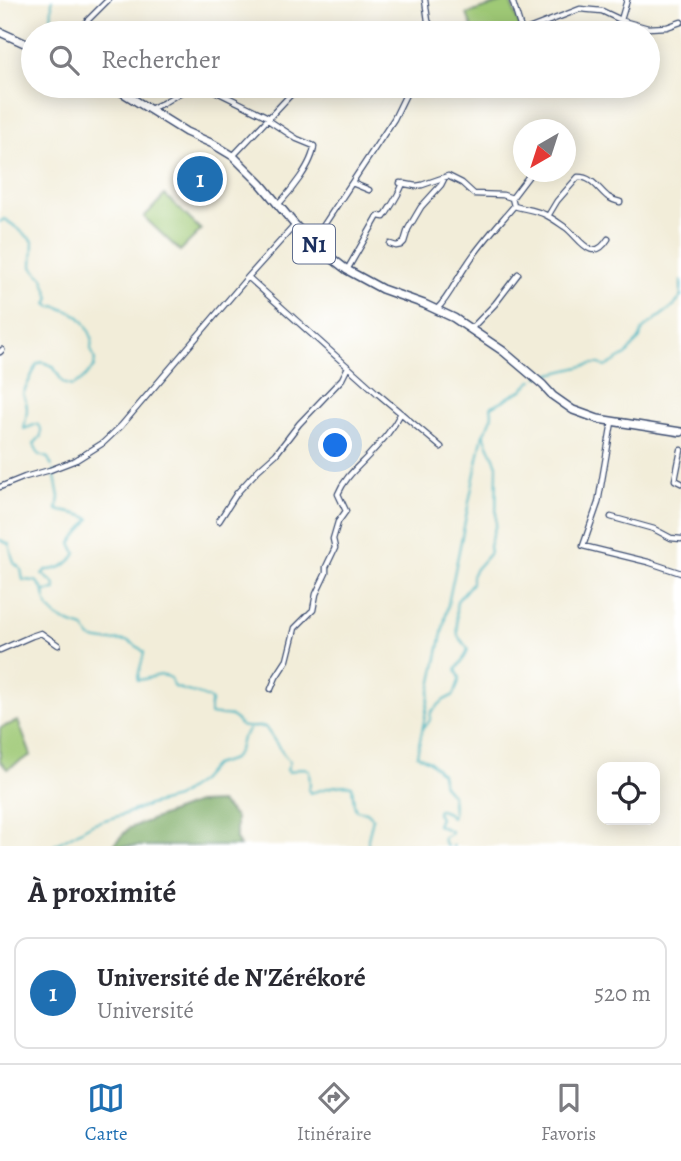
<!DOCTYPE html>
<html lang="fr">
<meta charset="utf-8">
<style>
:root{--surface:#fff;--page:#f2f2f3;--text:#2b2b33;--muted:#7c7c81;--line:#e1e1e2;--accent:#1f6fb2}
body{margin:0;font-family:Alegreya,serif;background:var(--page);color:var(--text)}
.controls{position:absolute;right:21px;bottom:21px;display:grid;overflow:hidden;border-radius:14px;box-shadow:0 4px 18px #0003}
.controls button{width:63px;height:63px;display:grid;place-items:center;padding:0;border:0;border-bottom:2px solid var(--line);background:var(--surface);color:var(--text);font:35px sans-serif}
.compass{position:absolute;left:513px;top:119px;width:63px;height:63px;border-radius:50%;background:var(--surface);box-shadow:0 4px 18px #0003;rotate:219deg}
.you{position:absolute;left:336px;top:446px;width:24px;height:24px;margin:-18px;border:5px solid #fff;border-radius:50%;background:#1a73e8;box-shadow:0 0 0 10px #1a73e833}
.badge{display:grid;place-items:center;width:46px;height:46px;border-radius:50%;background:var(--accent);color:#fff;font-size:23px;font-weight:700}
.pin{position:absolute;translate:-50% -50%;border:4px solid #fff;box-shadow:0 2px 7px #0006}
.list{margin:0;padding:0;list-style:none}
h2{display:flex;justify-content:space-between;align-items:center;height:91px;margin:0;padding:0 28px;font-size:30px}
h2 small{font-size:23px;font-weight:400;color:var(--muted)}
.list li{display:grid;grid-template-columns:46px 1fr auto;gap:21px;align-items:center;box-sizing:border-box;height:112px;margin:0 14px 14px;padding:0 14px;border:2px solid var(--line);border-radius:14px}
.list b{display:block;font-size:26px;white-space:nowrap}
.list p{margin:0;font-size:23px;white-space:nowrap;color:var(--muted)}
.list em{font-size:23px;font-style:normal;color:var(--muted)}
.icon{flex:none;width:38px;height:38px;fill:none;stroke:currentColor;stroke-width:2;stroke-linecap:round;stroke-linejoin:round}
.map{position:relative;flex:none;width:681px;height:846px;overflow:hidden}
.search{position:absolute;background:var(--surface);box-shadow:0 4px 18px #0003;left:21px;right:21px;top:21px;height:77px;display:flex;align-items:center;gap:18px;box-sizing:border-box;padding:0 24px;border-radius:38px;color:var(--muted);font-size:26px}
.sheet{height:217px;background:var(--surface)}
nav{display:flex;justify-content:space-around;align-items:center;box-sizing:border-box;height:98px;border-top:2px solid var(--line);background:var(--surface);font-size:19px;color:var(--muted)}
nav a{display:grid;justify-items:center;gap:4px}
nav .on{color:var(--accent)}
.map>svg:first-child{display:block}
</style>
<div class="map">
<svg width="681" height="846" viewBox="0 0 681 846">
<rect width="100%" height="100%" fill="#fff"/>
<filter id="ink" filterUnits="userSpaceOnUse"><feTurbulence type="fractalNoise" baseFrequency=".0143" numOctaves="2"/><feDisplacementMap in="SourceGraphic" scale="14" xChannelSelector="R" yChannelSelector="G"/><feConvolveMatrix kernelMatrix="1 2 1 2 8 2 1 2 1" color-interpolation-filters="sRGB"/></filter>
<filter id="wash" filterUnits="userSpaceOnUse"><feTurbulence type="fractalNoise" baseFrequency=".00686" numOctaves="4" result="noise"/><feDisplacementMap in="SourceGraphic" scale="28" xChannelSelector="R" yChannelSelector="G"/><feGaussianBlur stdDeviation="1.57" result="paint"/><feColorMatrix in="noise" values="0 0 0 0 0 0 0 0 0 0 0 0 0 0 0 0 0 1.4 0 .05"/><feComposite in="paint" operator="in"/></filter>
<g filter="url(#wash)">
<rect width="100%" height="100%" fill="#f2edd9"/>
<path fill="#9fc976" stroke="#5d7c6a" stroke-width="2" d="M 510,0 L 521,30 L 511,33 L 474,33 L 467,14 Z
M 165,195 L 201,230 L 180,251 L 144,217 Z
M 18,721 L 31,755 L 7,769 L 0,761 L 0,728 Z"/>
<path fill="#7fad67" stroke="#4d6e62" stroke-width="2" d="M 220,802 L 236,818 L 236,839 L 240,846 L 115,846 L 115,843 L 129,828 L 197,803 Z"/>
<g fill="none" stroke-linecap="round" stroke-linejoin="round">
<path stroke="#44b3bf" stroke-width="2" d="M 51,33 L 52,0
M 0,222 L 4,219 C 15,225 22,233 33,241 L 32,267 L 43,278 L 50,298 L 47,304 L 51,307 L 56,306 C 62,309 67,310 73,313 C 83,317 88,328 92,338 L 91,349 L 95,359 L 94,367 L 81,381 L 72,386 L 63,383 L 53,366 L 42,362 L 37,364 L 23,394 C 30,407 26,416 24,429 L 37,424 L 41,429 L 41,436 L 34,444 L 39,455 L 48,458 L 52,466
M 538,377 L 592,364 L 600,364 L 605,367 L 626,355 L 640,338 L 643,329 L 675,305 L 681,296 L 681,280
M 0,540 L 9,544 L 14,563 L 21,569 L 23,580 L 36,581 C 47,593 42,589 46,602 C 52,619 68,623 84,628 L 90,638 C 95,639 102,641 107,641 C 126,640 128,638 144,652 C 143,662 138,670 138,680 C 150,680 159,671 171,678 L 173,686 C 187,693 199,691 212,701 L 210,705 L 210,714 C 225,717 230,710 241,726 C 250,729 256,726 265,727 C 274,739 280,751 290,762 L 287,770 L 289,772 C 298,771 300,765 309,770 L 310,786 L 308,789 L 310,793 C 323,790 339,783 352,786 L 354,804 L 356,810 L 367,812 L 373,818 L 368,839 L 368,846
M 45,591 L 56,590 L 54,583 L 42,574 L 46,570 C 58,570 70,565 76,553 L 71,543 L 90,519 C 82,513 67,513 57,510 L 59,497 L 54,471
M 424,726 C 431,723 430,718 431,712 L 444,700 L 454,695 L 460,678 L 456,670 L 466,655 L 468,649 L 458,636 L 456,609 L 457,601 L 472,583 L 472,576 L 475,570 L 490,553 L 489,546 L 496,524 L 497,465 L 484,435
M 53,846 L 94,823 L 122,815 L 149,805 L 176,798 L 200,781 L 214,765 L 233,759 L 239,750 L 242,738 L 249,730
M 447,846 L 445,845 L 443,838 L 451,833 L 451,831 L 437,825 L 440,818 L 437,813 L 438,809 L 448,813 L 451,817 L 453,814 L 452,795 L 443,785 L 441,773 L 429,761 L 417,755 L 483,434 C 489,425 494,418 491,407 L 522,390 L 533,380
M 452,846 L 454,846"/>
</g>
</g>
<g filter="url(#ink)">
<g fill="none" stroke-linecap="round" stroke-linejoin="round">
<g stroke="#3b4c70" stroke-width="7">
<path id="minor" d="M 425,0 L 428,21 L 436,33
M 512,0 L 522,32
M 621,20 L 627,0
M 78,33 L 87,21 L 108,0
M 518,33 L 580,9 L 602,11 L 623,21 L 648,28 L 667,27 L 681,22
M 205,86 L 270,118
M 150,109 L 163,103 L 191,86
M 268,120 L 297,139 L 314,146 C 313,164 290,192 278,205
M 233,156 L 299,86
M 352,183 L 369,190
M 400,183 L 416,186 L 422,185 L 448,176 L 462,183 L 474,194 L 503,195 L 512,198
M 514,206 C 524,209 536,210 546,215 C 552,218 559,223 565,227 C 578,235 591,266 608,239
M 548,216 L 557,201 L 578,177 C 593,177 598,189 608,197 C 611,199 616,201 620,202
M 312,243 L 394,119 L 410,86
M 390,244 L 396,246 L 401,245 L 404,242 L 408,229 L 421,207 L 441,185 L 445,177
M 347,270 L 378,216 L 384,217 C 391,206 399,195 403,183
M 248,277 L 377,393 L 441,447
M 437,309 C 450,296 457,278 468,263 C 481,243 498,225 514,206 L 512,198 L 528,177 L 529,172
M 471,329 L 495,304 L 518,274
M 0,352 L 2,350
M 612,422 L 598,503 L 583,546 L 648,562 L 681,573
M 681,450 L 675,480 L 681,483
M 0,487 L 25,477 L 50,470 L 76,460 L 103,443 L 121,426 L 248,277 L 295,225
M 611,517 L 654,529 L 671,538 L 681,539
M 219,521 L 237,493 L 258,470 L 276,454 L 299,424 L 342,379 L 348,367
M 0,650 L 32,636 L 41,633 L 58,645
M 271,689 L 276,677 L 287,660 L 295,628 L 313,610 L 316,594 L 326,573 L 326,567 L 335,548 L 333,539 L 338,522 L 346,511 L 338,494 C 345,477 358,467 370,454 C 382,441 393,429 401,413"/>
</g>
<g stroke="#3b4c70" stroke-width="10">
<path id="primary" d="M 0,32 L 33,47
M 112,86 L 186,132 L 213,144 L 233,156 L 261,184 L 295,225 L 312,243 L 347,270 L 382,289 L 424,304 L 454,318 L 503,351 L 543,385 L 553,396 L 573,410 L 598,419 L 681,432"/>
</g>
<use href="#minor" stroke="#fff" stroke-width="4.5"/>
<use href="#primary" stroke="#fff" stroke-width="7"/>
</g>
</g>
<g text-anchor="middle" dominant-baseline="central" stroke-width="6" stroke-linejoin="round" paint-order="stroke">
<rect fill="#fff" stroke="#5f6d8e" stroke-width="2" x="293" y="224.5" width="42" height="39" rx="5"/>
<g font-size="23" font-weight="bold" fill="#1b2f5e">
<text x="314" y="244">N1</text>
</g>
</g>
</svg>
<div class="controls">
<button><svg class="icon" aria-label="locate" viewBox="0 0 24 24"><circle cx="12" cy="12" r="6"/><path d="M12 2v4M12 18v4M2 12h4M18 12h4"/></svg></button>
</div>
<svg class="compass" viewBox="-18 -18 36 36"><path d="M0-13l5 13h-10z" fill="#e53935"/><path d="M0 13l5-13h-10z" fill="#7c7c81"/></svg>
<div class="you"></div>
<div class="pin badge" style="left:200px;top:179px">1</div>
<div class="search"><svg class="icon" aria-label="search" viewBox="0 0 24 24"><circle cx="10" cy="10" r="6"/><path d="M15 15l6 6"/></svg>Rechercher</div>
</div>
<section class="sheet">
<h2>À proximité<small></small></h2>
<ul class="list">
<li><span class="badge">1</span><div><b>Université de N'Zérékoré</b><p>Université</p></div><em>520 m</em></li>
</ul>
</section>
<nav>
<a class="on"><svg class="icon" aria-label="map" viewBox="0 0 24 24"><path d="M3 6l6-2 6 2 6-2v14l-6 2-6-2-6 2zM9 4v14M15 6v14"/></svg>Carte</a>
<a><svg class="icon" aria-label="directions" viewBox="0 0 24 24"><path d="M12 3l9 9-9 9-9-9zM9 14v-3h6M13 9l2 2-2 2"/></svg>Itinéraire</a>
<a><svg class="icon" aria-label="saved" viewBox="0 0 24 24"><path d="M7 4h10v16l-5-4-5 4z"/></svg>Favoris</a>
</nav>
